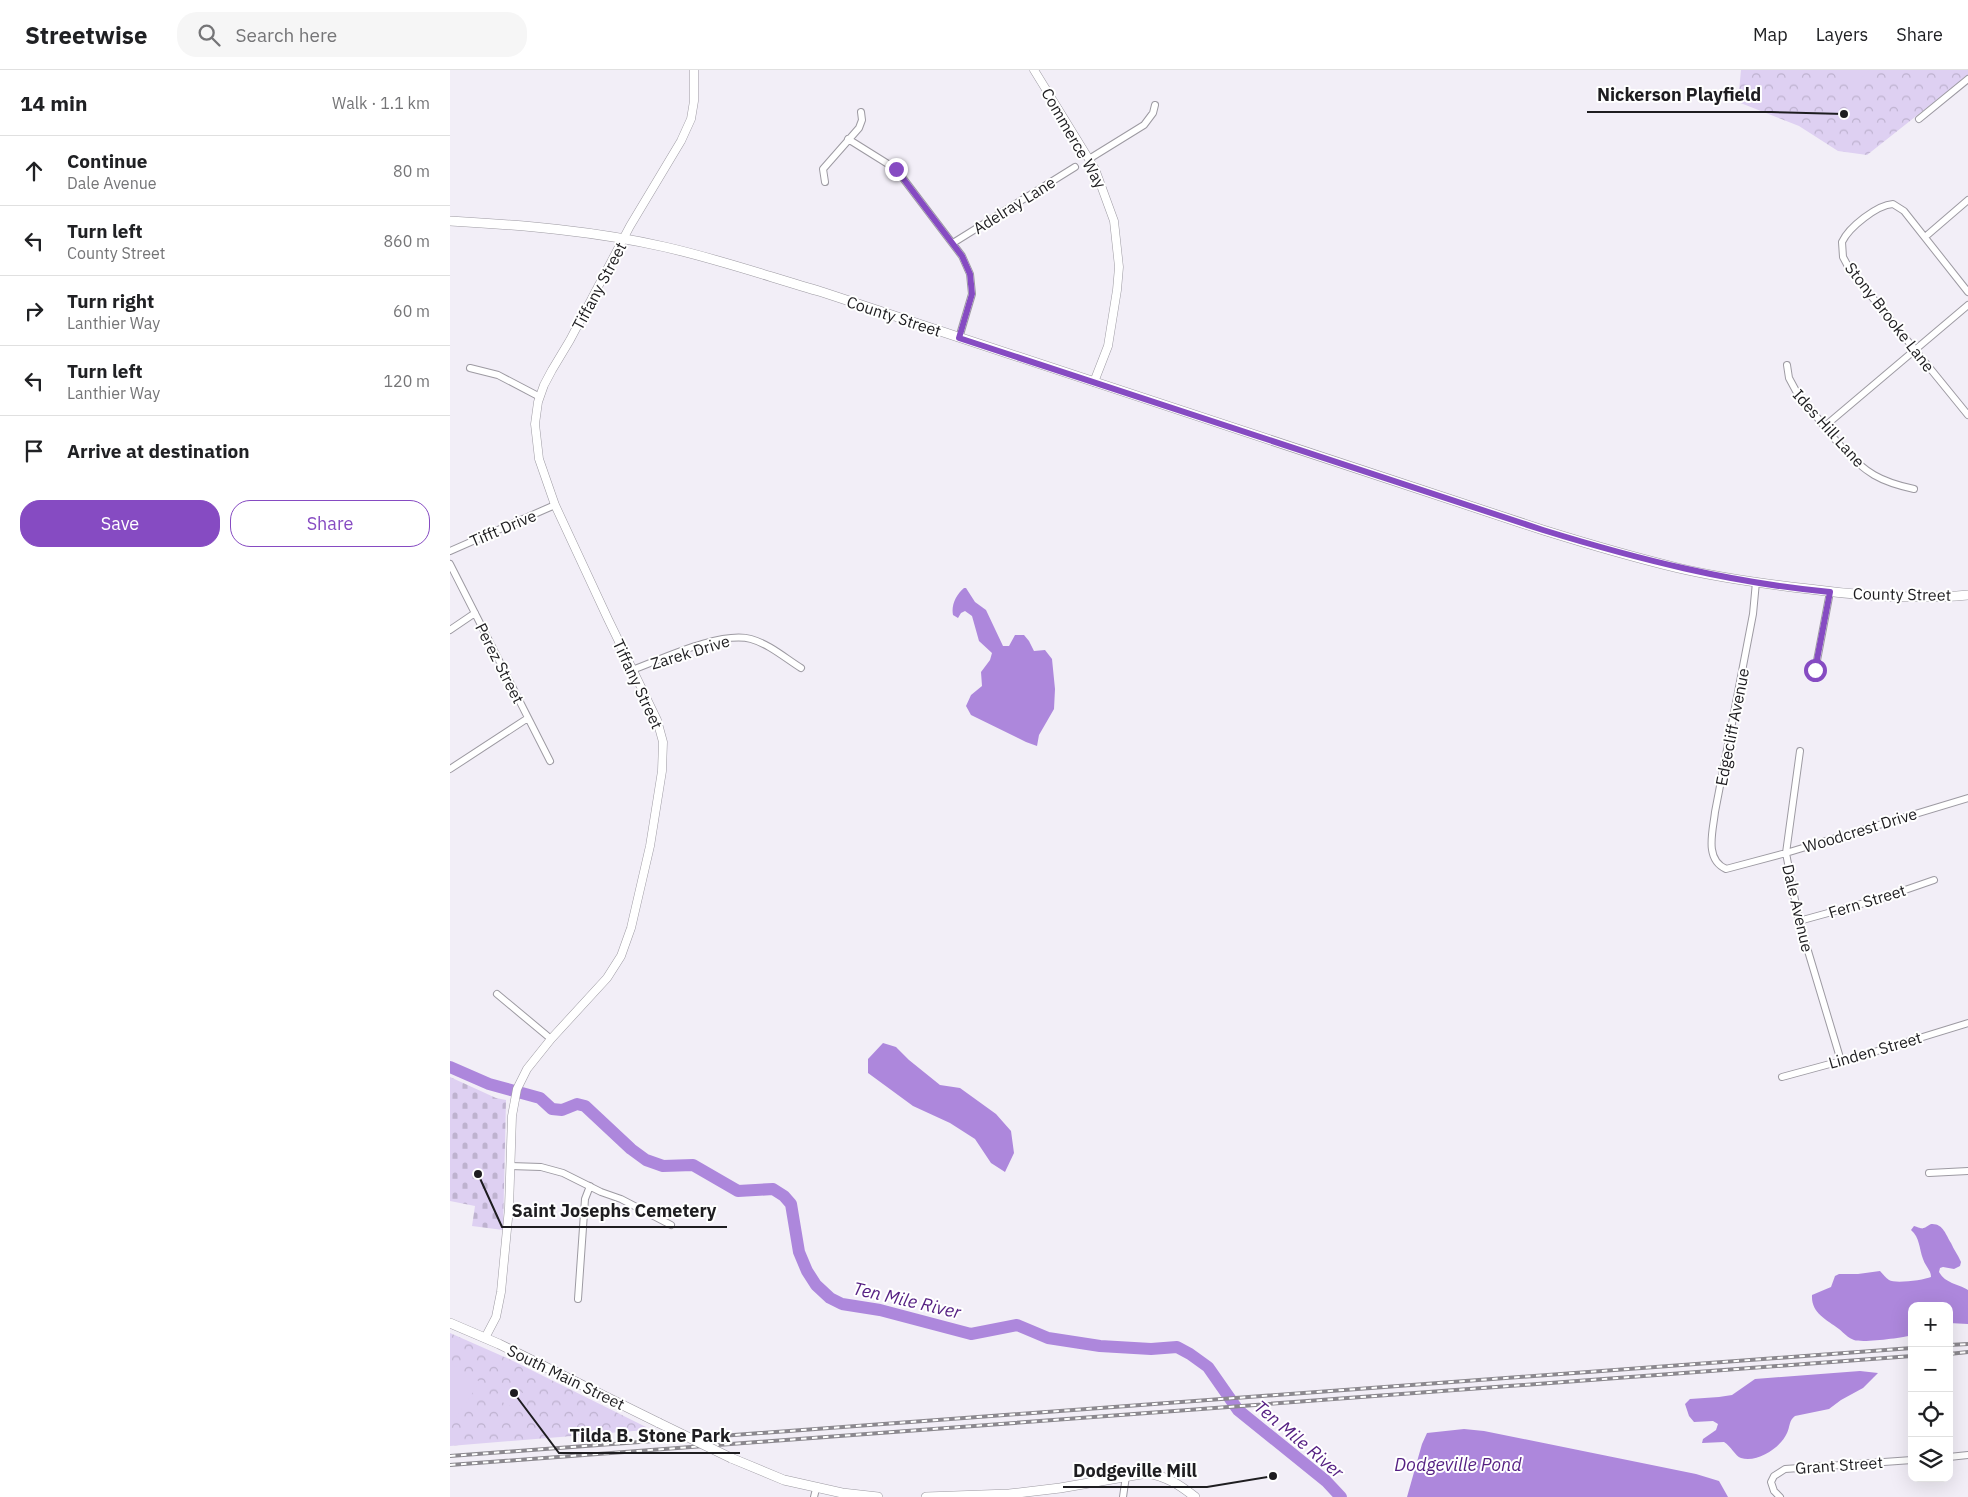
<!DOCTYPE html>
<meta charset="utf-8">
<style>
:root{--surface:#fff;--page:#f6f6f6;--text:#202124;--muted:#757577;--line:#e0e0e0;--accent:#864bc2}
body{margin:0;font-family:"IBM Plex Sans",sans-serif;background:var(--page);color:var(--text)}
.controls{position:absolute;right:15px;bottom:15px;display:grid;overflow:hidden;border-radius:10px;box-shadow:0 5px 20px #0002}
.controls button{width:45px;height:45px;display:grid;place-items:center;padding:0;border:0;border-bottom:1px solid var(--line);background:var(--surface);color:var(--text);font:25px sans-serif}
.stop{position:absolute;width:15px;height:15px;margin:-11px;border:4px solid #864bc2;border-radius:50%;background:#fff}
.stop.end{background:#864bc2;border-color:#fff;box-shadow:0 1px 5px #0008}
.list{margin:0;padding:0;list-style:none}
h2{display:flex;justify-content:space-between;align-items:center;height:65px;margin:0;padding:0 20px;font-size:21px}
h2 small{font-size:16px;font-weight:400;color:var(--muted)}
.list li{display:grid;grid-template-columns:32px 1fr auto;gap:15px;align-items:center;box-sizing:border-box;height:70px;padding:0 20px;border-top:1px solid var(--line)}
.list b{display:block;font-size:19px;white-space:nowrap}
.list p{margin:0;font-size:16px;white-space:nowrap;color:var(--muted)}
.list em{font-size:16px;font-style:normal;color:var(--muted)}
.actions{display:flex;gap:10px;padding:15px 20px}
.actions a{flex:1;padding:11px 0;border:1px solid var(--accent);border-radius:20px;text-align:center;font-size:18px;color:var(--accent)}
.actions .main{background:var(--accent);color:#fff}
.icon{flex:none;width:28px;height:28px;fill:none;stroke:currentColor;stroke-width:2;stroke-linecap:round;stroke-linejoin:round}
.map{position:relative;flex:none;width:1518px;height:1427px;overflow:hidden}
header{display:flex;align-items:center;gap:30px;box-sizing:border-box;height:70px;padding:0 25px;background:var(--surface);border-bottom:1px solid var(--line)}
header strong{font-size:24px}
nav{display:flex;gap:28px;margin-inline-start:auto;font-size:18px}
.search{width:350px;height:45px;background:var(--page);display:flex;align-items:center;gap:12px;box-sizing:border-box;padding:0 18px;border-radius:20px;color:var(--muted);font-size:19px}
main{display:flex}
aside{flex:1;background:var(--surface)}
.map>svg:first-child{display:block}
</style>
<header>
<strong>Streetwise</strong>
<div class="search"><svg class="icon" aria-label="search" viewBox="0 0 24 24"><circle cx="10" cy="10" r="6"/><path d="M15 15l6 6"/></svg>Search here</div>
<nav><a>Map</a><a>Layers</a><a>Share</a></nav>
</header>
<main>
<aside>
<h2>14 min<small>Walk · 1.1 km</small></h2>
<ul class="list">
<li><svg class="icon" aria-label="ahead" viewBox="0 0 24 24"><path d="M12 20V5M6 11l6-6 6 6"/></svg><div><b>Continue</b><p>Dale Avenue</p></div><em>80 m</em></li>
<li><svg class="icon" aria-label="left" viewBox="0 0 24 24"><path d="M17 20v-9H6M10 6l-5 5 5 5"/></svg><div><b>Turn left</b><p>County Street</p></div><em>860 m</em></li>
<li><svg class="icon" aria-label="right" viewBox="0 0 24 24"><path d="M7 20v-9h11M14 6l5 5-5 5"/></svg><div><b>Turn right</b><p>Lanthier Way</p></div><em>60 m</em></li>
<li><svg class="icon" aria-label="left" viewBox="0 0 24 24"><path d="M17 20v-9H6M10 6l-5 5 5 5"/></svg><div><b>Turn left</b><p>Lanthier Way</p></div><em>120 m</em></li>
<li><svg class="icon" aria-label="arrive" viewBox="0 0 24 24"><path d="M6 21V4h12l-3 4 3 4H6"/></svg><div><b>Arrive at destination</b></div></li>
</ul>
<div class="actions"><a class="main">Save</a><a>Share</a></div>
</aside>
<div class="map">
<svg width="1518" height="1427" viewBox="0 0 1518 1427">
<defs>
<pattern id="forest-crowns" width="20" height="18" patternUnits="userSpaceOnUse" patternTransform="scale(1.25)"><rect width="20" height="18" fill="#ded0f2"/><path d="M2 6a3 3 0 1 1 6 0M12 15a3 3 0 1 1 6 0" fill="none" stroke="#beb2cf"/></pattern>
<pattern id="cemetery-stones" width="16" height="16" patternUnits="userSpaceOnUse" patternTransform="scale(1.25)"><rect width="16" height="16" fill="#ded0f2"/><path d="M2 7V4a2 2 0 0 1 4 0v3zM10 15v-3a2 2 0 0 1 4 0v3z" fill="#beb2cf"/></pattern>
</defs>
<rect width="100%" height="100%" fill="#f2eef7"/>
<path fill="url(#forest-crowns)" d="M 1291,0 L 1518,0 L 1518,5 L 1417,85 L 1388,81 L 1349,56 L 1288,32 Z
M 0,1263 L 59,1289 L 196,1357 L 196,1360 L 0,1376 Z"/>
<path fill="url(#cemetery-stones)" d="M 0,1007 L 46,1028 L 56,1030 L 53,1160 L 22,1156 L 25,1136 L 0,1131 Z"/>
<path fill="#ded0f2" d="M 1383,0 L 1420,0 L 1411,8 L 1400,14 L 1385,5 Z
M 0,1293 L 30,1312 L 0,1356 Z
M 52,1314 L 75,1324 L 68,1339 L 45,1329 Z"/>
<path fill="#ad87dc" d="M 514,518 L 516,518 L 525,532 L 536,540 L 553,576 L 559,576 L 565,565 L 574,565 L 579,571 L 584,581 L 595,580 L 602,589 L 605,619 L 604,639 L 589,665 L 587,676 L 576,672 L 521,645 L 516,636 L 521,625 L 532,616 L 531,602 L 540,590 L 542,583 L 529,571 L 522,546 L 515,541 L 511,543 L 508,548 L 503,545 C 501,535 506,525 514,518 Z
M 433,973 L 446,977 L 459,990 L 490,1015 L 510,1018 L 546,1044 L 561,1061 L 564,1083 L 555,1102 L 541,1093 L 525,1069 L 500,1053 L 463,1036 L 418,1003 L 418,989 Z
M 1481,1154 C 1493,1153 1496,1165 1501,1173 C 1504,1180 1508,1185 1511,1192 L 1510,1196 L 1504,1199 L 1493,1197 L 1490,1198 L 1489,1202 C 1496,1214 1507,1213 1518,1220 L 1518,1254 L 1499,1253 L 1499,1236 L 1462,1236 L 1462,1265 C 1452,1268 1413,1273 1404,1270 C 1398,1268 1394,1263 1389,1259 C 1376,1249 1361,1243 1362,1225 L 1381,1217 L 1385,1206 L 1389,1204 L 1408,1204 L 1430,1201 C 1433,1204 1436,1208 1439,1210 C 1445,1214 1474,1210 1481,1207 C 1481,1200 1475,1196 1473,1189 C 1469,1178 1470,1168 1461,1160 L 1464,1156 C 1474,1159 1471,1160 1481,1154 Z
M 1410,1301 L 1428,1303 L 1413,1318 L 1391,1330 L 1379,1339 L 1345,1346 C 1339,1350 1340,1357 1337,1363 C 1331,1377 1308,1393 1291,1388 C 1285,1386 1281,1376 1274,1372 L 1252,1373 L 1253,1369 L 1266,1360 L 1268,1354 L 1263,1351 L 1244,1352 L 1239,1346 L 1235,1334 L 1240,1329 L 1269,1327 L 1282,1325 L 1305,1309 Z
M 1014,1359 L 1034,1361 L 1246,1404 L 1269,1411 L 1278,1427 L 957,1427 L 972,1374 L 977,1363 Z"/>
<g fill="none" stroke-linecap="round" stroke-linejoin="round">
<path stroke="#ad87dc" stroke-width="12" d="M 0,997 L 39,1014 L 90,1028 L 102,1039 L 112,1040 L 127,1034 L 135,1036 L 181,1079 L 196,1090 L 213,1096 L 243,1095 L 288,1121 L 323,1119 L 334,1126 L 341,1134 L 349,1182 L 357,1201 L 366,1215 L 380,1228 L 392,1234 L 430,1240 L 521,1264 L 567,1255 L 598,1268 L 650,1276 L 701,1279 L 727,1277 L 740,1284 L 758,1297 L 788,1340 L 876,1411 L 891,1427"/>
<g stroke="#9d9aa2" stroke-width="8">
<path id="minor" d="M 1469,49 L 1518,9
M 398,69 L 446,99 L 512,186 L 520,204 L 522,224 L 509,268
M 639,89 L 694,55 L 703,43 L 705,35
M 375,112 L 373,99 L 409,58 L 412,50 L 411,42
M 1475,167 L 1518,130
M 503,173 L 625,97
M 1518,222 L 1454,141 L 1443,134 C 1427,135 1399,157 1392,172 L 1393,187 L 1400,200 L 1518,345
M 1337,295 L 1339,308 L 1346,321 C 1369,348 1394,387 1424,405 C 1436,412 1450,416 1464,419
M 20,298 L 48,305 L 90,327
M 1375,356 L 1518,235
M 0,481 L 105,435
M 0,494 L 100,691
M 1306,512 L 1303,544 L 1265,742 C 1263,761 1254,789 1276,799 L 1336,783 L 1518,728
M 0,560 L 25,543
M 182,600 C 212,589 270,561 301,569 C 319,574 335,588 351,598
M 1365,601 L 1380,522
M 1350,681 L 1336,783 L 1349,851 L 1391,991
M 0,699 L 78,648
M 1349,851 L 1429,829 L 1484,810
M 47,924 L 101,969
M 1332,1007 L 1424,982 L 1518,953
M 60,1096 L 91,1097 L 113,1103 L 151,1122 L 171,1129 L 221,1155
M 1479,1103 L 1518,1101
M 128,1229 L 135,1129 L 140,1116
M 1499,1387 L 1518,1385
M 364,1427 L 366,1419
M 673,1427 L 676,1406
M 1330,1427 L 1324,1421 L 1321,1412 L 1324,1406 L 1335,1399 L 1462,1390"/>
</g>
<g stroke="#9d9aa2" stroke-width="9">
<path id="tertiary" d="M 584,0 L 645,99 L 664,151 L 669,197 L 667,220 L 658,276 L 644,312
M 35,1268 L 46,1247 L 51,1222 L 59,1138 L 62,1046 L 67,1019 L 77,999 L 101,969 L 157,908 L 171,886 L 181,858 L 200,776 L 212,701 L 213,672 L 207,650 L 158,549 L 105,435 L 89,389 L 85,354 L 88,332 L 94,315 L 102,300 L 120,270 L 180,156 L 231,71 L 241,49 L 244,31 L 244,0"/>
</g>
<g stroke="#9d9aa2" stroke-width="10">
<path id="secondary" d="M 0,151 C 72,155 145,161 215,177 C 268,189 320,207 372,222 L 1093,460 C 1138,474 1183,487 1228,498 C 1271,508 1315,514 1359,519 C 1412,526 1465,530 1518,525
M 0,1253 L 49,1274 L 209,1353
M 281,1388 L 334,1410 L 392,1423 L 428,1427
M 476,1427 L 559,1424 L 610,1418 L 697,1403 C 716,1406 730,1415 745,1427"/>
</g>
<use href="#minor" stroke="#fff" stroke-width="6"/>
<use href="#tertiary" stroke="#fff" stroke-width="8"/>
<use href="#secondary" stroke="#fff" stroke-width="9"/>
<g stroke="#8b888e" stroke-width="4">
<path id="rail" d="M 1499,1275 L 1518,1274
M 1499,1284 L 1518,1282
M 0,1386 L 1462,1278
M 0,1395 L 1462,1286"/>
</g>
<use href="#rail" stroke="#fff" stroke-width="2" stroke-dasharray="5.5" stroke-linecap="butt"/>
<g stroke="#9d9aa2" stroke-width="10" stroke-linecap="butt">
<path id="secondary-bridge" d="M 209,1353 L 281,1388"/>
</g>
<use href="#secondary-bridge" stroke="#fff" stroke-width="9"/>
</g>
<g fill="none" stroke-linecap="round" stroke-linejoin="round">
<path stroke="#864bc2" stroke-width="6" d="M 446,99 L 512,186 L 520,204 L 522,224 L 509,268 L 1093,460 C 1187,489 1282,513 1380,522 L 1365,600"/>
</g>
<g text-anchor="middle" dominant-baseline="central" stroke-width="4" stroke-linejoin="round" paint-order="stroke">
<g font-size="16" fill="#1e1d20" stroke="#fff">
<text transform="translate(624 68) rotate(60)">Commerce Way</text>
<text transform="translate(564 135) rotate(-32)">Adelray Lane</text>
<text transform="translate(149 216) rotate(-62)">Tiffany Street</text>
<text transform="translate(444 246) rotate(18)">County Street</text>
<text transform="translate(1440 247) rotate(52)">Stony Brooke Lane</text>
<text transform="translate(1379 358) rotate(48)">Ides Hill Lane</text>
<text transform="translate(53 458) rotate(-23)">Tifft Drive</text>
<text transform="translate(1452 524) rotate(1)">County Street</text>
<text transform="translate(240 582) rotate(-17)">Zarek Drive</text>
<text transform="translate(50 593) rotate(63)">Perez Street</text>
<text transform="translate(188 614) rotate(65)">Tiffany Street</text>
<text transform="translate(1282 657) rotate(-79)">Edgecliff Avenue</text>
<text transform="translate(1410 760) rotate(-17)">Woodcrest Drive</text>
<text transform="translate(1417 831) rotate(-17)">Fern Street</text>
<text transform="translate(1348 838) rotate(77)">Dale Avenue</text>
<text transform="translate(1425 980) rotate(-16)">Linden Street</text>
<text transform="translate(116 1307) rotate(26)">South Main Street</text>
<text transform="translate(1389 1395) rotate(-4)">Grant Street</text>
</g>
<g font-size="18" font-style="italic" fill="#541e82" stroke="#fff">
<text transform="translate(457 1230) rotate(13)">Ten Mile River</text>
<text transform="translate(849 1369) rotate(40)">Ten Mile River</text>
<text x="1008" y="1394">Dodgeville Pond</text>
</g>
</g>
<path fill="none" stroke="#1e1d20" stroke-width="2" d="M1394 44L1321 42H1137M28 1104L52 1157H277M64 1323L109 1383H290M823 1406L757 1417H613"/>
<g fill="#1e1d20" stroke="#fff" stroke-width="2">
<circle cx="1394" cy="44" r="5"/>
<circle cx="28" cy="1104" r="5"/>
<circle cx="64" cy="1323" r="5"/>
<circle cx="823" cy="1406" r="5"/>
</g>
<g font-size="18" text-anchor="middle" font-weight="bold" fill="#1e1d20" stroke="#fff" stroke-width="4" stroke-linejoin="round" paint-order="stroke">
<text x="1229" y="31">Nickerson Playfield</text>
<text x="164" y="1147">Saint Josephs Cemetery</text>
<text x="200" y="1372">Tilda B. Stone Park</text>
<text x="685" y="1407">Dodgeville Mill</text>
</g>
</svg>
<div class="controls">
<button>+</button>
<button>−</button>
<button><svg class="icon" aria-label="locate" viewBox="0 0 24 24"><circle cx="12" cy="12" r="6"/><path d="M12 2v4M12 18v4M2 12h4M18 12h4"/></svg></button>
<button><svg class="icon" aria-label="layers" viewBox="0 0 24 24"><path d="M12 4l9 5-9 5-9-5zM3 14l9 5 9-5"/></svg></button>
</div>
<div class="stop" style="left:1365px;top:600px"></div>
<div class="stop end" style="left:446px;top:99px"></div>
</div>
</main>
